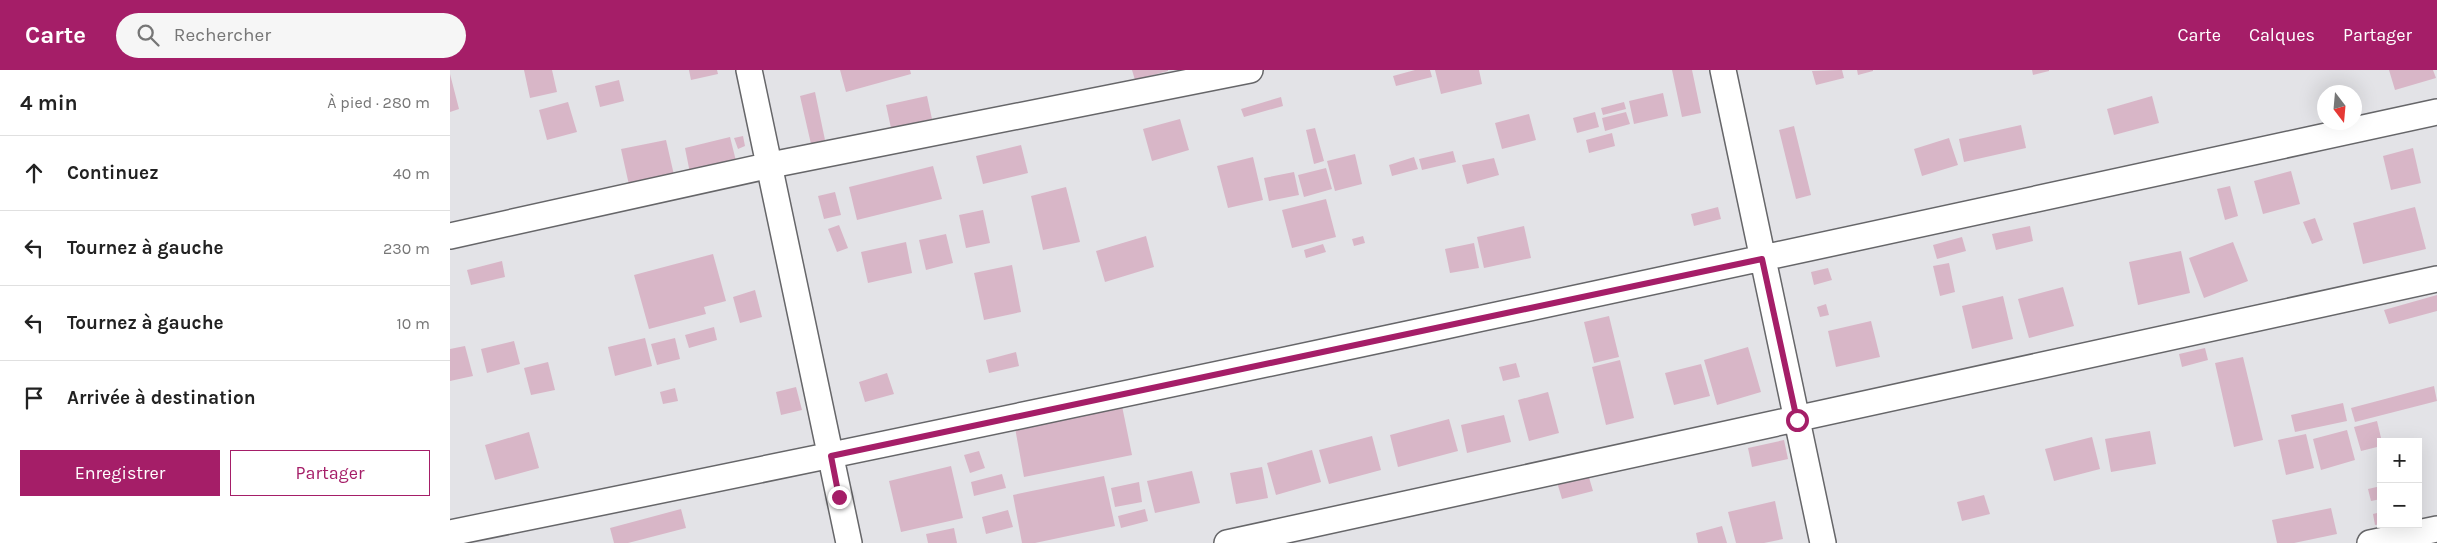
<!DOCTYPE html>
<html lang="fr">
<meta charset="utf-8">
<style>
:root{--surface:#fff;--page:#f6f6f6;--text:#222;--muted:#767676;--line:#e0e0e0;--accent:#a51e68}
body{margin:0;font-family:Karla,sans-serif;background:var(--page);color:var(--text)}
.controls{position:absolute;right:15px;bottom:15px;display:grid;overflow:hidden;border-radius:0px;box-shadow:0 5px 20px #0002}
.controls button{width:45px;height:45px;display:grid;place-items:center;padding:0;border:0;border-bottom:1px solid var(--line);background:var(--surface);color:var(--text);font:25px sans-serif}
.compass{position:absolute;left:1867px;top:15px;width:45px;height:45px;border-radius:50%;background:var(--surface);box-shadow:0 5px 20px #0002;rotate:164deg}
.stop{position:absolute;width:15px;height:15px;margin:-11px;border:4px solid #a51e68;border-radius:50%;background:#fff}
.stop.end{background:#a51e68;border-color:#fff;box-shadow:0 1px 5px #0008}
.list{margin:0;padding:0;list-style:none}
h2{display:flex;justify-content:space-between;align-items:center;height:65px;margin:0;padding:0 20px;font-size:21px}
h2 small{font-size:16px;font-weight:400;color:var(--muted)}
.list li{display:grid;grid-template-columns:32px 1fr auto;gap:15px;align-items:center;box-sizing:border-box;height:75px;padding:0 20px;border-top:1px solid var(--line)}
.list b{display:block;font-size:19px;white-space:nowrap}
.list em{font-size:16px;font-style:normal;color:var(--muted)}
.actions{display:flex;gap:10px;padding:15px 20px}
.actions a{flex:1;padding:11px 0;border:1px solid var(--accent);border-radius:0px;text-align:center;font-size:18px;color:var(--accent)}
.actions .main{background:var(--accent);color:#fff}
.icon{flex:none;width:28px;height:28px;fill:none;stroke:currentColor;stroke-width:2;stroke-linecap:round;stroke-linejoin:round}
.map{position:relative;flex:none;width:1987px;height:473px;overflow:hidden}
header{display:flex;align-items:center;gap:30px;box-sizing:border-box;height:70px;padding:0 25px;background:var(--accent);color:#fff}
header strong{font-size:24px}
nav{display:flex;gap:28px;margin-inline-start:auto;font-size:18px}
.search{width:350px;height:45px;background:var(--page);display:flex;align-items:center;gap:12px;box-sizing:border-box;padding:0 18px;border-radius:28px;color:var(--muted);font-size:19px}
main{display:flex}
aside{flex:1;background:var(--surface)}
.map>svg:first-child{display:block}
</style>
<header>
<strong>Carte</strong>
<div class="search"><svg class="icon" aria-label="search" viewBox="0 0 24 24"><circle cx="10" cy="10" r="6"/><path d="M15 15l6 6"/></svg>Rechercher</div>
<nav><a>Carte</a><a>Calques</a><a>Partager</a></nav>
</header>
<main>
<aside>
<h2>4 min<small>À pied · 280 m</small></h2>
<ul class="list">
<li><svg class="icon" aria-label="ahead" viewBox="0 0 24 24"><path d="M12 20V5M6 11l6-6 6 6"/></svg><div><b>Continuez</b></div><em>40 m</em></li>
<li><svg class="icon" aria-label="left" viewBox="0 0 24 24"><path d="M17 20v-9H6M10 6l-5 5 5 5"/></svg><div><b>Tournez à gauche</b></div><em>230 m</em></li>
<li><svg class="icon" aria-label="left" viewBox="0 0 24 24"><path d="M17 20v-9H6M10 6l-5 5 5 5"/></svg><div><b>Tournez à gauche</b></div><em>10 m</em></li>
<li><svg class="icon" aria-label="arrive" viewBox="0 0 24 24"><path d="M6 21V4h12l-3 4 3 4H6"/></svg><div><b>Arrivée à destination</b></div></li>
</ul>
<div class="actions"><a class="main">Enregistrer</a><a>Partager</a></div>
</aside>
<div class="map">
<svg width="1987" height="473" viewBox="0 0 1987 473">
<rect width="100%" height="100%" fill="#e3e3e7"/>
<path fill="#d8b6c7" d="M 74,0 L 102,0 L 107,22 L 80,28 Z
M 239,0 L 267,0 L 268,4 L 241,10 Z
M 390,0 L 460,0 L 461,4 L 396,22 Z
M 682,0 L 718,0 L 718,1 L 685,10 Z
M 965,0 L 980,0 L 982,7 L 946,16 L 943,6 Z
M 985,0 L 1029,0 L 1032,14 L 991,24 Z
M 1222,0 L 1242,0 L 1251,43 L 1232,47 Z
M 1392,0 L 1394,8 L 1366,15 L 1362,1 Z
M 1407,0 L 1423,0 L 1423,1 L 1408,5 Z
M 1582,0 L 1599,0 L 1599,1 L 1583,5 Z
M 1939,0 L 1983,0 L 1986,8 L 1945,20 Z
M 0,4 L 9,39 L 0,42 Z
M 169,10 L 174,31 L 150,37 L 145,16 Z
M 365,22 L 375,70 L 361,74 L 350,26 Z
M 1213,23 L 1218,46 L 1184,54 L 1179,31 Z
M 477,26 L 482,49 L 441,58 L 436,35 Z
M 1702,26 L 1709,53 L 1664,65 L 1657,39 Z
M 831,27 L 833,36 L 794,47 L 791,39 Z
M 118,32 L 127,62 L 97,70 L 89,40 Z
M 1174,32 L 1176,39 L 1153,45 L 1151,38 Z
M 1145,42 L 1149,57 L 1127,63 L 1123,48 Z
M 1176,42 L 1180,54 L 1155,61 L 1152,48 Z
M 1079,44 L 1086,70 L 1052,79 L 1045,53 Z
M 730,49 L 739,80 L 702,91 L 693,59 Z
M 1571,55 L 1576,78 L 1514,92 L 1509,69 Z
M 1344,56 L 1361,125 L 1346,129 L 1329,60 Z
M 865,58 L 874,91 L 864,94 L 856,60 Z
M 1162,63 L 1165,76 L 1139,83 L 1136,70 Z
M 293,66 L 295,76 L 288,79 L 284,68 Z
M 280,67 L 286,91 L 240,103 L 235,78 Z
M 1499,68 L 1508,95 L 1472,106 L 1464,79 Z
M 216,70 L 224,105 L 179,115 L 171,79 Z
M 571,75 L 578,103 L 533,114 L 526,86 Z
M 1963,78 L 1971,113 L 1941,120 L 1933,86 Z
M 1003,81 L 1006,92 L 972,100 L 969,89 Z
M 905,84 L 912,114 L 885,121 L 877,91 Z
M 803,87 L 813,130 L 778,138 L 767,96 Z
M 964,87 L 968,99 L 942,106 L 939,95 Z
M 1044,88 L 1049,105 L 1017,114 L 1012,95 Z
M 483,96 L 492,129 L 407,150 L 399,117 Z
M 876,98 L 882,119 L 854,127 L 848,105 Z
M 1841,101 L 1850,134 L 1813,144 L 1804,111 Z
M 844,102 L 849,125 L 819,131 L 814,108 Z
M 1780,116 L 1788,146 L 1775,150 L 1767,119 Z
M 616,117 L 630,172 L 593,180 L 581,126 Z
M 385,122 L 391,145 L 374,149 L 368,126 Z
M 876,129 L 886,167 L 842,178 L 832,140 Z
M 1268,137 L 1271,149 L 1244,156 L 1241,144 Z
M 1965,137 L 1976,179 L 1913,194 L 1903,153 Z
M 533,140 L 540,173 L 516,178 L 509,145 Z
M 1865,148 L 1873,170 L 1862,174 L 1853,152 Z
M 389,155 L 398,178 L 387,182 L 378,159 Z
M 1074,156 L 1081,188 L 1034,198 L 1027,167 Z
M 1580,156 L 1583,171 L 1546,180 L 1542,164 Z
M 496,164 L 503,193 L 476,200 L 469,170 Z
M 696,166 L 704,197 L 655,212 L 646,181 Z
M 913,166 L 915,173 L 904,176 L 902,169 Z
M 1512,167 L 1516,181 L 1487,189 L 1483,175 Z
M 456,172 L 462,203 L 418,213 L 411,182 Z
M 1783,172 L 1798,211 L 1754,228 L 1739,188 Z
M 1024,173 L 1029,198 L 1000,203 L 995,179 Z
M 873,174 L 876,182 L 856,188 L 854,180 Z
M 1731,181 L 1740,223 L 1688,235 L 1679,192 Z
M 263,184 L 276,231 L 254,237 L 256,244 L 199,259 L 184,205 Z
M 52,191 L 55,207 L 21,215 L 17,200 Z
M 1499,193 L 1505,222 L 1490,226 L 1483,196 Z
M 562,195 L 571,242 L 534,250 L 524,203 Z
M 1378,198 L 1382,210 L 1364,215 L 1361,202 Z
M 1613,217 L 1624,256 L 1579,268 L 1568,229 Z
M 305,220 L 312,247 L 290,253 L 283,227 Z
M 1987,225 L 1987,241 L 1939,254 L 1934,240 Z
M 1553,226 L 1563,269 L 1522,279 L 1512,236 Z
M 1376,234 L 1379,245 L 1370,247 L 1367,237 Z
M 1159,246 L 1169,287 L 1144,293 L 1134,252 Z
M 1421,251 L 1430,287 L 1386,297 L 1378,261 Z
M 264,257 L 267,270 L 239,278 L 235,265 Z
M 195,268 L 202,296 L 165,306 L 158,277 Z
M 225,268 L 230,289 L 207,295 L 201,274 Z
M 64,271 L 70,294 L 37,303 L 31,279 Z
M 15,276 L 23,306 L 0,311 L 0,279 Z
M 1298,277 L 1311,322 L 1267,335 L 1254,290 Z
M 1755,278 L 1758,290 L 1732,297 L 1729,284 Z
M 566,282 L 569,296 L 539,303 L 536,290 Z
M 1793,287 L 1813,370 L 1784,377 L 1765,293 Z
M 1170,290 L 1184,348 L 1156,355 L 1142,297 Z
M 98,292 L 105,320 L 81,325 L 74,298 Z
M 1066,293 L 1070,307 L 1053,311 L 1049,297 Z
M 1251,294 L 1260,326 L 1224,335 L 1215,303 Z
M 437,303 L 444,324 L 415,332 L 409,312 Z
M 1984,316 L 1987,331 L 1905,352 L 1901,338 Z
M 346,317 L 352,340 L 331,345 L 326,322 Z
M 225,318 L 228,331 L 213,334 L 210,322 Z
M 1098,322 L 1109,363 L 1079,371 L 1068,330 Z
M 1893,333 L 1897,351 L 1845,362 L 1841,345 Z
M 672,336 L 682,385 L 574,407 L 565,358 Z
M 1054,345 L 1061,372 L 1017,383 L 1011,355 Z
M 999,349 L 1008,381 L 948,397 L 940,365 Z
M 1927,351 L 1932,372 L 1931,376 L 1911,381 L 1904,357 Z
M 1897,360 L 1905,390 L 1871,400 L 1863,369 Z
M 1700,361 L 1706,394 L 1661,402 L 1655,369 Z
M 79,362 L 89,398 L 45,410 L 35,375 Z
M 1856,364 L 1864,398 L 1836,405 L 1828,370 Z
M 922,366 L 931,400 L 879,414 L 869,380 Z
M 1642,367 L 1650,399 L 1604,411 L 1595,379 Z
M 1334,370 L 1338,389 L 1302,397 L 1298,378 Z
M 862,380 L 871,412 L 826,425 L 817,393 Z
M 529,381 L 535,398 L 520,403 L 514,385 Z
M 501,396 L 513,448 L 451,462 L 439,411 Z
M 812,397 L 818,428 L 786,434 L 780,403 Z
M 742,401 L 750,433 L 705,443 L 697,411 Z
M 552,404 L 556,418 L 524,426 L 521,412 Z
M 1138,404 L 1143,421 L 1112,429 L 1107,412 Z
M 654,406 L 665,456 L 585,473 L 572,473 L 563,425 Z
M 689,412 L 692,432 L 665,437 L 661,418 Z
M 1931,416 L 1931,429 L 1921,431 L 1918,419 Z
M 1534,425 L 1540,444 L 1512,451 L 1507,432 Z
M 1325,431 L 1333,469 L 1314,473 L 1286,473 L 1278,442 Z
M 1881,438 L 1887,464 L 1844,473 L 1827,473 L 1822,450 Z
M 231,439 L 236,458 L 178,473 L 164,473 L 160,458 Z
M 695,439 L 698,451 L 671,458 L 668,446 Z
M 558,440 L 563,457 L 536,464 L 532,447 Z
M 1931,442 L 1931,454 L 1925,455 L 1923,444 Z
M 1272,456 L 1277,473 L 1248,473 L 1246,463 Z
M 504,458 L 507,473 L 478,473 L 476,464 Z"/>
<g fill="none" stroke-linecap="round" stroke-linejoin="round">
<g stroke="#666669" stroke-width="28">
<path id="minor" d="M 299,0 L 399,473
M 1273,0 L 1373,473
M 0,166 L 321,95 L 800,0
M 0,463 C 664,329 1325,186 1987,42
M 777,473 L 1987,209
M 1920,473 L 1987,459"/>
</g>
<use href="#minor" stroke="#fff" stroke-width="25"/>
</g>
<g fill="none" stroke-linecap="round" stroke-linejoin="round">
<path stroke="#a51e68" stroke-width="6" d="M 389,427 L 381,386 L 1312,189 L 1347,350"/>
</g>
</svg>
<div class="controls">
<button>+</button>
<button>−</button>
</div>
<svg class="compass" viewBox="-18 -18 36 36"><path d="M0-13l5 13h-10z" fill="#e53935"/><path d="M0 13l5-13h-10z" fill="#767676"/></svg>
<div class="stop" style="left:1347px;top:350px"></div>
<div class="stop end" style="left:389px;top:427px"></div>
</div>
</main>
